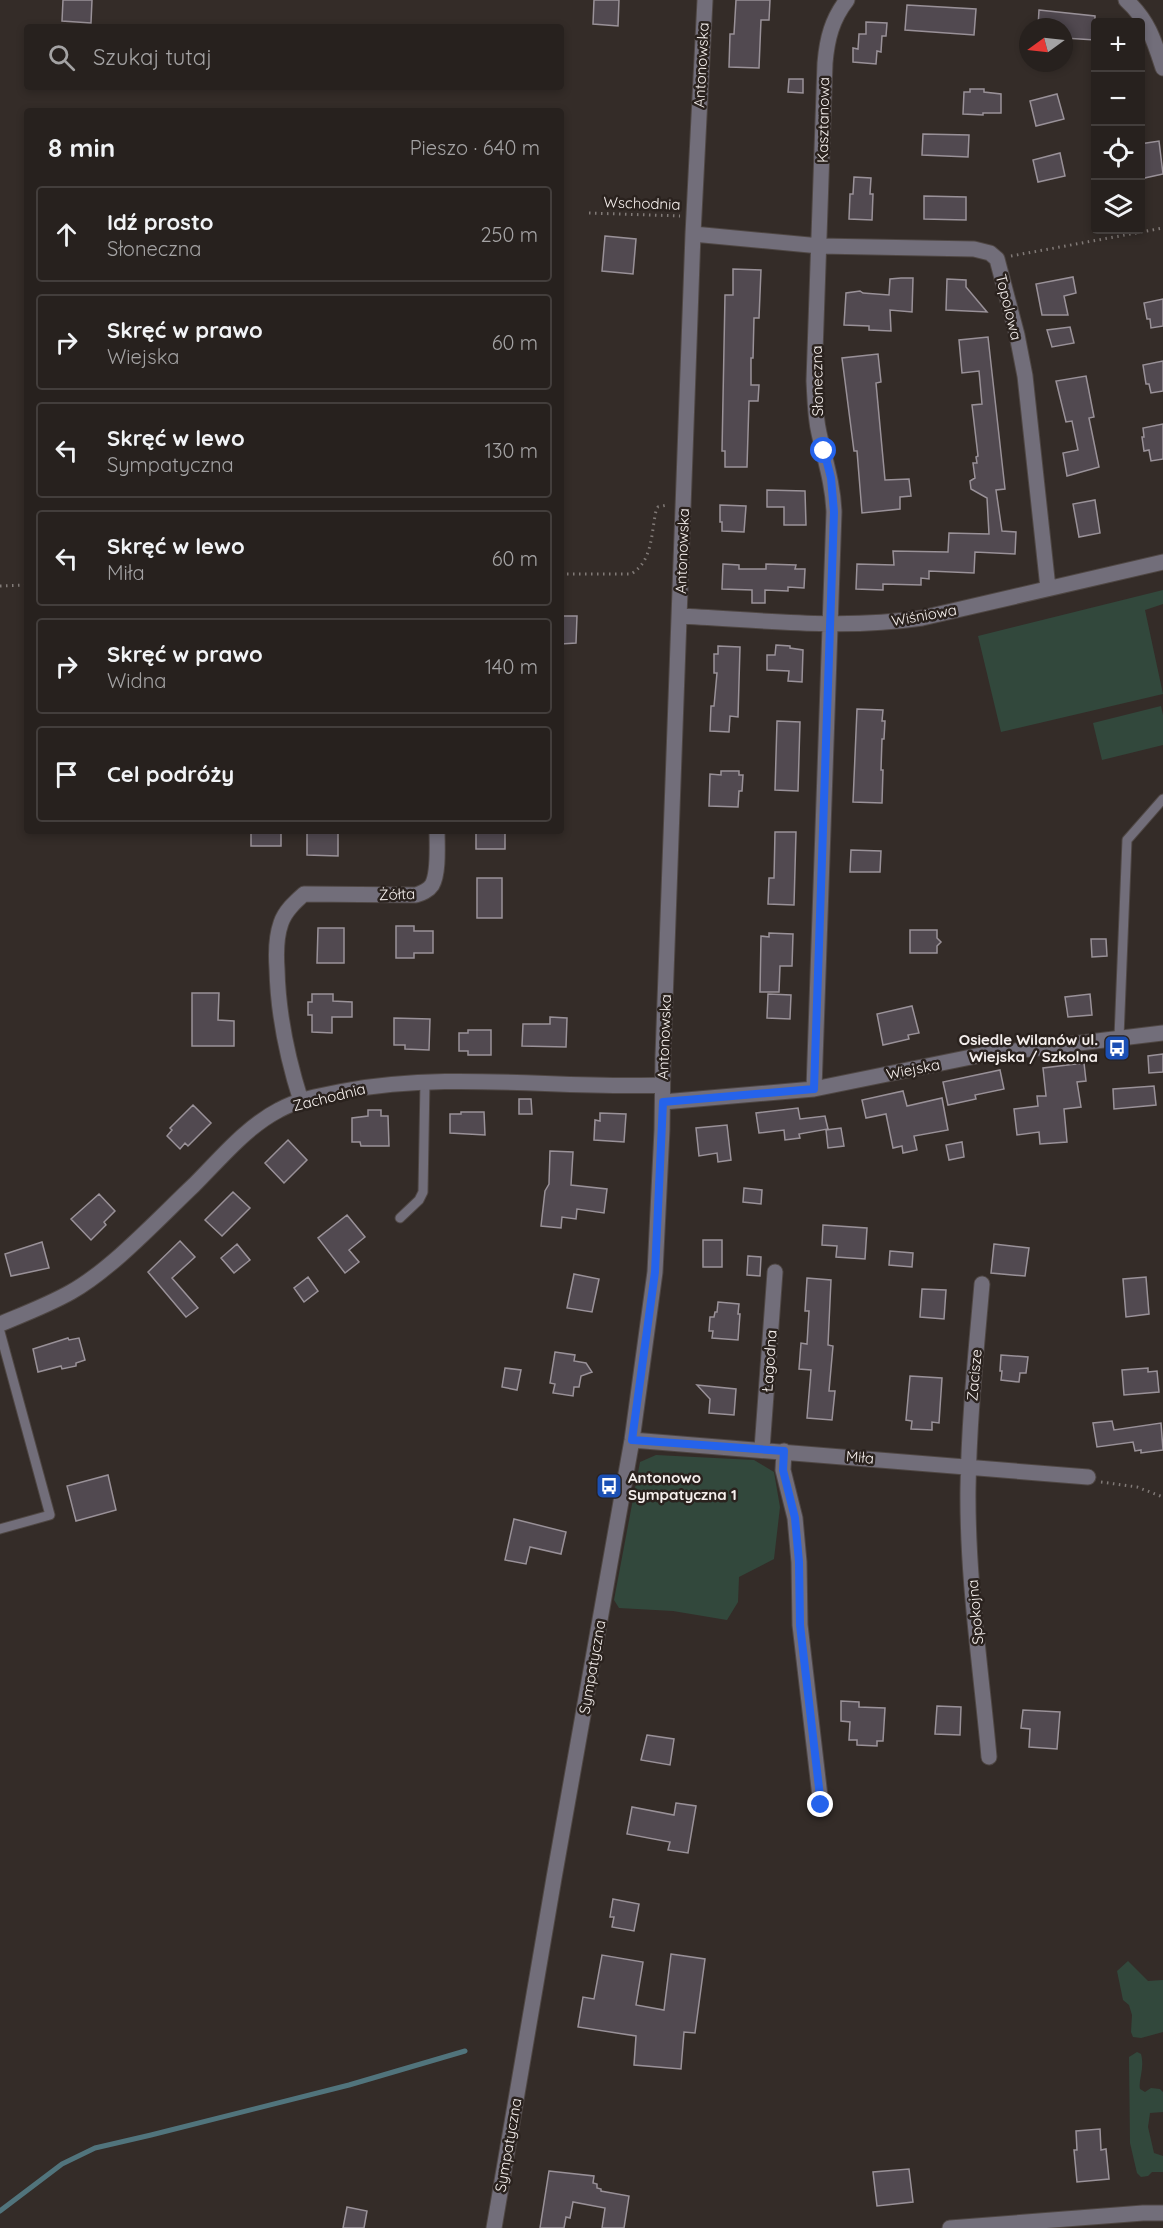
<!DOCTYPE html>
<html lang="pl">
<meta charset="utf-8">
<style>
:root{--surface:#27211e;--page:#2f2927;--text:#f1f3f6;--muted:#a4a3a4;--line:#433e3c}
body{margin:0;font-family:Quicksand,sans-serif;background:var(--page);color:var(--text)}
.controls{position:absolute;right:18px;top:18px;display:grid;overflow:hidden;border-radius:6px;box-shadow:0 3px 9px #0003}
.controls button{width:54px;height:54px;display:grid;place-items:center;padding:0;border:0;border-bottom:2px solid var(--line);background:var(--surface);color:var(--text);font:30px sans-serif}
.compass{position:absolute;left:1019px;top:18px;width:54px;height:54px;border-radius:50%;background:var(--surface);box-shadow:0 3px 9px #0003;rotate:255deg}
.stop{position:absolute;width:18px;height:18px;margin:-14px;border:4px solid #2563eb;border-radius:50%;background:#fff}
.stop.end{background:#2563eb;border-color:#fff;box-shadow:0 2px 6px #0008}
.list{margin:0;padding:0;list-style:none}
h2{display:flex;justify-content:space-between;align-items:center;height:78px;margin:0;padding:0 24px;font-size:26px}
h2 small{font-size:20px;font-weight:400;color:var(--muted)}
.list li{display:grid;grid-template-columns:39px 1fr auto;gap:18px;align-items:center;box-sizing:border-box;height:96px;margin:0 12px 12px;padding:0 12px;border:2px solid var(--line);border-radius:6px}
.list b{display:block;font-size:22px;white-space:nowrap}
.list p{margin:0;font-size:20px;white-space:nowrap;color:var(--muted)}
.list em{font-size:20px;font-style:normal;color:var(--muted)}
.icon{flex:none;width:33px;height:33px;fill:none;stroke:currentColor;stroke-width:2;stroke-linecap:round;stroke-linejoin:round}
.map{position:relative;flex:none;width:1163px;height:2228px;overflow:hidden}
.search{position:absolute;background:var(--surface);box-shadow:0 3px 9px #0003;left:24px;top:24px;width:540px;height:66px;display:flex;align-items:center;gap:15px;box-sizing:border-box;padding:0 21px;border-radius:6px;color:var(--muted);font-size:22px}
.panel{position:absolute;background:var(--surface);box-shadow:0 3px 9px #0003;left:24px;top:108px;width:540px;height:726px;border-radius:6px}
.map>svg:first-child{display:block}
</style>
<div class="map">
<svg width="1163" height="2228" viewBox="0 0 1163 2228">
<rect width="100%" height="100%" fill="#342c28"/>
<path fill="#32483c" d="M 1163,590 L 1163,604 L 1145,610 L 1163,694 L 1001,732 L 978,636 Z
M 1161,706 L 1163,715 L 1163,745 L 1102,760 L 1093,723 Z
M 656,1455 L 754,1460 L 774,1472 L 780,1507 L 774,1559 L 739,1577 L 738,1602 L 727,1620 L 673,1611 L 619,1608 L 614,1600 L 640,1462 Z
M 1128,1961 L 1148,1981 L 1163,1980 L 1163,2032 L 1141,2038 L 1133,2037 L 1131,2032 L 1132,2015 L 1129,2005 L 1123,2000 L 1117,1971 Z
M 1137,2052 L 1141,2054 C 1145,2069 1138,2080 1140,2089 L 1145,2092 L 1151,2088 L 1160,2089 L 1163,2092 L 1163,2112 L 1150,2113 L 1148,2127 L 1154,2153 L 1163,2156 L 1163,2172 L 1152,2172 L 1148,2176 L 1141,2177 L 1137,2173 L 1130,2143 L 1129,2057 Z"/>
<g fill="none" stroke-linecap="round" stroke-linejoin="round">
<path stroke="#51747c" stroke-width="5" d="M 0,2211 L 62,2164 L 95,2148 L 151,2135 L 349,2085 L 465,2051"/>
</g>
<path fill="#514950" stroke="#999198" stroke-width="1.5" d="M 63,0 L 92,0 L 91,23 L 62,21 Z
M 594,0 L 619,0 L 618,26 L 593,24 Z
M 736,0 L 770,0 L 769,20 L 761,20 L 759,68 L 729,67 L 730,34 L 734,34 Z
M 907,5 L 976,9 L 974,35 L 905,30 Z
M 1039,10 L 1095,16 L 1095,40 L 1064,38 L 1064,27 L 1038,27 Z
M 866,22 L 887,23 L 886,36 L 882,36 L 881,52 L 877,51 L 876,64 L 853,62 L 853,48 L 858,49 L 859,34 L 866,34 Z
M 789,79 L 803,79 L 803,93 L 788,92 Z
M 970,89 L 984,89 L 984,92 L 1001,94 L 1001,113 L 983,113 L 983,115 L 963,114 L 964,92 L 970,92 Z
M 1057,94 L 1064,119 L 1036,126 L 1030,101 Z
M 923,134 L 969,135 L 968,157 L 922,155 Z
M 1159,141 L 1163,174 L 1140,179 L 1140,144 Z
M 1060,153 L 1065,176 L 1038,182 L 1033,160 Z
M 854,177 L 871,178 L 870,194 L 873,194 L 872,220 L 849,219 L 850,194 L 853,194 Z
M 924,196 L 966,197 L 966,220 L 924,219 Z
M 605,236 L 636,239 L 633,274 L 602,271 Z
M 733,269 L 761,270 L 759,318 L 754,318 L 753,358 L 751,358 L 751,385 L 759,385 L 758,401 L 749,401 L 747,467 L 725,467 L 725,451 L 722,451 L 725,295 L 733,295 Z
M 1073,277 L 1076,293 L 1064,296 L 1068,315 L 1042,315 L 1036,284 Z
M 901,278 L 913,278 L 912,312 L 890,310 L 891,331 L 869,330 L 869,326 L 844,325 L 846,293 L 860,291 L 863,293 L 889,295 L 890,279 Z
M 947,279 L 966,280 L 966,287 L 987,312 L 946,310 Z
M 1163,299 L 1163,326 L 1151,328 L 1150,319 L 1147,319 L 1144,303 Z
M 1070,327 L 1074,343 L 1052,347 L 1047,330 Z
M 988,337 L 1005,489 L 996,490 L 1002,531 L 1016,532 L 1015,554 L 975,552 L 974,573 L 929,571 L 929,579 L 921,578 L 921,585 L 883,584 L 883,590 L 856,589 L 857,564 L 894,565 L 893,551 L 948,552 L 949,533 L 989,534 L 987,498 L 971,489 L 970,481 L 975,478 L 973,463 L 977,463 L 976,457 L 978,456 L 972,405 L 982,404 L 979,371 L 962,373 L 959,340 Z
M 878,354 L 881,382 L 876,383 L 885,480 L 909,479 L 911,496 L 900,497 L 900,509 L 862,513 L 857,451 L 854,451 L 842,358 Z
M 1163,361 L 1163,391 L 1151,393 L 1149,384 L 1146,384 L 1143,365 Z
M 1086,376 L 1094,417 L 1089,418 L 1099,467 L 1067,476 L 1063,453 L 1078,450 L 1072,421 L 1066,422 L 1056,381 Z
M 1163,424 L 1163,459 L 1151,461 L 1149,450 L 1144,451 L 1142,437 L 1144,437 L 1143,428 Z
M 767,490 L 805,491 L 806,525 L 784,525 L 784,507 L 767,507 Z
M 1095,500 L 1100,533 L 1079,537 L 1073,504 Z
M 720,505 L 746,506 L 744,532 L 722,531 L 722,522 L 720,522 Z
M 723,564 L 739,565 L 739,569 L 766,569 L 766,564 L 796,565 L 795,569 L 805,569 L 804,588 L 788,587 L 788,591 L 765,590 L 765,603 L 752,603 L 752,590 L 722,589 Z
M 561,616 L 577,616 L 576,643 L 561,644 Z
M 776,645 L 790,646 L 790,648 L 803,650 L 802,682 L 788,681 L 789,671 L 767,670 L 767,655 L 775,655 Z
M 718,646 L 740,647 L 738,717 L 730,716 L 729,732 L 710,731 L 711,706 L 714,706 L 717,673 L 714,673 L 714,654 L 718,654 Z
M 857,709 L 883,710 L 882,721 L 885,721 L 884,739 L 882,739 L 881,770 L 883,770 L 882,803 L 853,802 Z
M 777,721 L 800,722 L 798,791 L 775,790 Z
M 721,771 L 739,771 L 739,775 L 743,775 L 742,791 L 739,791 L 738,807 L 709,806 L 710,774 L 721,775 Z
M 251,831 L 281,831 L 281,846 L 251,846 Z
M 307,831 L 338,831 L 338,856 L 307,855 Z
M 476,831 L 505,831 L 505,849 L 476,849 Z
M 775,832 L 796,832 L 794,905 L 768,904 L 769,878 L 774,878 Z
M 851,850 L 881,851 L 880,872 L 850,872 Z
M 477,878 L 502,878 L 502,918 L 477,918 Z
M 396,926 L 414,926 L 414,931 L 433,931 L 433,953 L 414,953 L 414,958 L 396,958 Z
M 318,928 L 344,928 L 344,963 L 317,963 Z
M 910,930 L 937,930 L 937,938 L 941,942 L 937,946 L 937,953 L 910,953 Z
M 769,933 L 793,934 L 792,966 L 780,966 L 779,992 L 760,992 L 761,936 L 769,937 Z
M 1091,939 L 1106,939 L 1107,956 L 1092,957 Z
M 192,993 L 219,993 L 218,1020 L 234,1021 L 234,1046 L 192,1046 Z
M 312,994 L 333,994 L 333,1001 L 352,1002 L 352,1017 L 332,1017 L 332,1033 L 312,1032 L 312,1015 L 308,1015 L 308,1002 L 312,1002 Z
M 768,994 L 791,995 L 790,1019 L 767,1018 Z
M 1090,994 L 1092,1015 L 1068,1017 L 1065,997 Z
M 912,1006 L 919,1033 L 908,1035 L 909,1039 L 883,1045 L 877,1014 Z
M 550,1017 L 567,1018 L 566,1047 L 522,1046 L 523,1024 L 550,1024 Z
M 394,1018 L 430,1019 L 429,1050 L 405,1049 L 405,1045 L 394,1045 Z
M 468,1030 L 491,1030 L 491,1055 L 468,1055 L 468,1051 L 459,1051 L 459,1033 L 468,1033 Z
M 1163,1054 L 1163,1072 L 1149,1073 L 1148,1056 Z
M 1084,1063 L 1086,1081 L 1077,1082 L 1081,1107 L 1064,1109 L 1067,1142 L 1040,1144 L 1039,1132 L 1017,1135 L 1014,1109 L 1038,1106 L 1037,1096 L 1046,1096 L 1043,1068 Z
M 1000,1070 L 1004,1089 L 975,1095 L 976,1099 L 948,1105 L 943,1082 Z
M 1154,1086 L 1156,1105 L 1114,1109 L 1113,1089 Z
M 903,1091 L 907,1106 L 942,1098 L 948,1130 L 914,1136 L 917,1150 L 903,1153 L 902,1146 L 893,1148 L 886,1114 L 866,1118 L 862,1100 Z
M 519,1099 L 531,1099 L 532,1114 L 519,1114 Z
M 193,1105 L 211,1123 L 188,1146 L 185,1143 L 180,1149 L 167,1136 L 172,1130 L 170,1128 Z
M 798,1108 L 800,1119 L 825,1116 L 828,1129 L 799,1134 L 800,1138 L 785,1140 L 784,1130 L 759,1133 L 756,1113 Z
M 368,1110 L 381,1110 L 381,1116 L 388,1116 L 389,1146 L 361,1146 L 360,1142 L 352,1142 L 352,1118 L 368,1116 Z
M 461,1112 L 484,1112 L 485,1135 L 450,1133 L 450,1114 L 461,1114 Z
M 600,1113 L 626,1114 L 624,1142 L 594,1140 L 595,1120 L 600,1121 Z
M 727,1125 L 731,1160 L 718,1162 L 717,1153 L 699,1156 L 696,1128 Z
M 841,1128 L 844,1146 L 828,1148 L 826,1130 Z
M 288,1140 L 307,1160 L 284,1183 L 265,1163 Z
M 962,1142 L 964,1157 L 949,1160 L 946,1145 Z
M 550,1151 L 573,1152 L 571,1185 L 607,1189 L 604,1213 L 577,1209 L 576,1219 L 562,1217 L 561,1228 L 541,1226 L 545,1191 L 549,1184 Z
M 744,1188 L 762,1190 L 761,1204 L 743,1202 Z
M 233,1192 L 250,1208 L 222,1236 L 205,1220 Z
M 99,1194 L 115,1211 L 104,1222 L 106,1225 L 91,1240 L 71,1219 Z
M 347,1215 L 365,1237 L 349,1250 L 359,1262 L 345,1273 L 318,1238 Z
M 823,1225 L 867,1228 L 865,1259 L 836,1257 L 837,1246 L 822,1245 Z
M 703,1240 L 722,1240 L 722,1267 L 703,1267 Z
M 180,1241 L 195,1257 L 172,1278 L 198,1308 L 186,1317 L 148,1272 Z
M 42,1242 L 49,1268 L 11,1276 L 5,1254 Z
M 237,1244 L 250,1260 L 234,1273 L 221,1258 Z
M 994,1244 L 1029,1248 L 1025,1276 L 991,1273 Z
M 890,1251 L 913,1253 L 912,1267 L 889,1265 Z
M 748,1256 L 761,1257 L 760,1276 L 747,1275 Z
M 574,1274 L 599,1279 L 592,1312 L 567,1308 Z
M 308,1277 L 318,1291 L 304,1302 L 294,1288 Z
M 1146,1277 L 1149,1314 L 1126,1317 L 1123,1279 Z
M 807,1278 L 831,1280 L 828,1345 L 833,1346 L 829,1391 L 835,1391 L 832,1420 L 807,1418 L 811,1370 L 799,1369 L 801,1343 L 807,1344 L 809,1311 L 805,1311 Z
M 922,1289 L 946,1290 L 944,1319 L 920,1317 Z
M 718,1302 L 739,1304 L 738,1314 L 740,1314 L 738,1340 L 712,1338 L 713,1331 L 709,1331 L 710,1317 L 714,1317 L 715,1312 L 717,1312 Z
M 68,1338 L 69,1340 L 79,1338 L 85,1360 L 76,1363 L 76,1366 L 62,1369 L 61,1366 L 38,1372 L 33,1349 Z
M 555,1352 L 575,1355 L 574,1361 L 586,1363 L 592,1372 L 581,1376 L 579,1387 L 574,1387 L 573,1396 L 553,1393 L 555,1384 L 550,1383 Z
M 1001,1355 L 1028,1357 L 1026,1373 L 1020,1373 L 1019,1382 L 1001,1380 L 1002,1371 L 1000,1371 Z
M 505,1368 L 521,1370 L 517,1390 L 502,1387 Z
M 1148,1368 L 1148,1372 L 1157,1371 L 1159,1392 L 1124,1395 L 1122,1370 Z
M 910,1376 L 942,1378 L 939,1423 L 932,1422 L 932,1430 L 911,1429 L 912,1421 L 906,1420 Z
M 697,1385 L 736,1389 L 734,1415 L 709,1413 L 710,1399 Z
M 1112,1421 L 1114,1430 L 1161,1423 L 1163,1450 L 1141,1453 L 1141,1450 L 1135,1451 L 1133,1442 L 1097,1447 L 1093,1423 Z
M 108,1475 L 116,1510 L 76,1521 L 67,1486 Z
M 514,1519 L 566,1532 L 561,1554 L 530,1547 L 526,1564 L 505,1560 Z
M 841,1701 L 859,1702 L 859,1707 L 885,1708 L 883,1741 L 877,1741 L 877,1746 L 857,1745 L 857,1740 L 849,1740 L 850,1722 L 841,1721 Z
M 937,1706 L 961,1707 L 960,1735 L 935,1734 Z
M 1023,1710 L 1060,1712 L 1057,1749 L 1029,1747 L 1030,1729 L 1021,1728 Z
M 647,1735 L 674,1739 L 670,1765 L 641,1760 Z
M 676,1803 L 696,1806 L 688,1853 L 668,1850 L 670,1842 L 627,1834 L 632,1807 L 674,1815 Z
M 613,1899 L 639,1904 L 634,1931 L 612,1927 L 614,1917 L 610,1917 Z
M 671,1954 L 705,1959 L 695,2033 L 684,2032 L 681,2069 L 634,2065 L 636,2036 L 578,2027 L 583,1997 L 594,1999 L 602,1955 L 643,1962 L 636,2005 L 664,2010 Z
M 1100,2129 L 1101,2150 L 1106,2149 L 1109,2179 L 1077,2182 L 1074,2150 L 1077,2150 L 1076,2131 Z
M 909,2169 L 913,2202 L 877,2206 L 873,2172 Z
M 549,2171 L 594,2176 L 593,2183 L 597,2184 L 597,2188 L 601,2189 L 601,2191 L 629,2196 L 624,2228 L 602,2228 L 605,2208 L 573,2202 L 570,2218 L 566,2217 L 564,2228 L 540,2228 Z
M 347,2207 L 367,2211 L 364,2228 L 343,2228 Z"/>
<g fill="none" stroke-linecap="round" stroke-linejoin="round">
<g stroke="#4f4744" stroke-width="11">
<path id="service" d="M 1119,1037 L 1127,840 L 1163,799
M 400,1218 L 419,1200 L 423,1192 L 425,1082
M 0,1332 L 50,1515 L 0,1529"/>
</g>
<g stroke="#4f4744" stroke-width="17">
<path id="minor" d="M 1126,0 C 1148,20 1154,40 1163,68
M 693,234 L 820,246 L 974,249 L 990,253 L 997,259 L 1017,335 L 1025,376 L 1048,588
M 680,616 C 760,620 842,630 922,618 L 1163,562
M 814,1089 L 834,512 C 833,484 825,460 819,433 C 815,416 815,398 814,381 L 825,63 C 827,39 832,19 847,0
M 301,1101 C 287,1057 278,1015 277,969 C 276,955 276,937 281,923 C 285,911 295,902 304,894 L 416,895 C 422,893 428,891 432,885 C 439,873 437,845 437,831
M 663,1102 L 814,1089 L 981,1055 L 1163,1033
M 982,1284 C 976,1353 969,1420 968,1489 C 967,1578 981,1668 989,1757
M 0,1324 C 24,1314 48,1305 71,1292 C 112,1269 159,1218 194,1185 C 220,1159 246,1127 279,1110 C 299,1099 323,1095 344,1091 C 451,1071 555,1089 662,1085
M 632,1440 L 1088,1477
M 762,1449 L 775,1272
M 784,1451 L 783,1470 L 795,1518 L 799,1562 L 800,1625 L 821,1805
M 494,2228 L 554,1878 L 632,1440 L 655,1272 L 662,1130 L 663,1056 L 693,234 L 705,0
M 950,2228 L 1143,2213 L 1163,2213"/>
</g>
<path stroke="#817a77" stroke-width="3" stroke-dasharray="1.5 4.5" stroke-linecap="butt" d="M 589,213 L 680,216
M 1011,256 L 1163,228
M 561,574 L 631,574 C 653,561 651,533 656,511 L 658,507 L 667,505
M 0,586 L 27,585
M 1101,1482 L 1137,1487 L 1163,1497"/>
<use href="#service" stroke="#726e7a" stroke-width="9"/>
<use href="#minor" stroke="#726e7a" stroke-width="15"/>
</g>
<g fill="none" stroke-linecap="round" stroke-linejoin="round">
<path stroke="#2563eb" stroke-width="8" d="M 821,1805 L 800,1625 L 799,1562 L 795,1518 L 783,1470 L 784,1451 L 632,1440 L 655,1272 L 663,1102 L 814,1089 L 834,512 L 831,478 L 824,451"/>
</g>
<defs>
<g id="bus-square" transform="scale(1.35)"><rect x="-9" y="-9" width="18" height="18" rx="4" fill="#1a4fb4" stroke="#2a221e"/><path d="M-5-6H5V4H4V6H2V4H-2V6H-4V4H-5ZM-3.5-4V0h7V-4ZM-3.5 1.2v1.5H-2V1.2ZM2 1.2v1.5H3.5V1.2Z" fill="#fff"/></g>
</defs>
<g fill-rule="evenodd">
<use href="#bus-square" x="1117" y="1048"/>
<use href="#bus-square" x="609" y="1486"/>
</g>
<g text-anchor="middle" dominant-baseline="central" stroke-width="5" stroke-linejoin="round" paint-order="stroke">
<g font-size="15" fill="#f6f0ee" stroke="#2a221e">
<text transform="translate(701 65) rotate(-87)">Antonowska</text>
<text transform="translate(823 120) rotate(-89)">Kasztanowa</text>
<text transform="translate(642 203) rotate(2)">Wschodnia</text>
<text transform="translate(1009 307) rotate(76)">Topolowa</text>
<text transform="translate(817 381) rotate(-91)">Słoneczna</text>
<text transform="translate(682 551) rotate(-88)">Antonowska</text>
<text transform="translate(924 615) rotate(-10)">Wiśniowa</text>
<text transform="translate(397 894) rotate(-2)">Żółta</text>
<text transform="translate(664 1037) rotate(-88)">Antonowska</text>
<text transform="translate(913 1069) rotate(-11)">Wiejska</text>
<text transform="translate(329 1097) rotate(-14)">Zachodnia</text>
<text transform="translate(769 1361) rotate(-86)">Łagodna</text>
<text transform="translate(974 1375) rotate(-85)">Zacisze</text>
<text transform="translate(860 1457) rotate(5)">Miła</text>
<text transform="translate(975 1612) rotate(-95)">Spokojna</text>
<text transform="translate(592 1667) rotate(-80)">Sympatyczna</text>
<text transform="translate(508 2145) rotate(-80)">Sympatyczna</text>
</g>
<g font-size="15" font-weight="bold" fill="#f6f0ee" stroke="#2a221e" text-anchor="end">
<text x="1098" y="1039">Osiedle Wilanów ul.<tspan x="1098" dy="17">Wiejska / Szkolna</tspan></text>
<text x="628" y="1477" text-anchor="start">Antonowo<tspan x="628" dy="17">Sympatyczna 1</tspan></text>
</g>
</g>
</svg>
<div class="controls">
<button>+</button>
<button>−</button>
<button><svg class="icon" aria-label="locate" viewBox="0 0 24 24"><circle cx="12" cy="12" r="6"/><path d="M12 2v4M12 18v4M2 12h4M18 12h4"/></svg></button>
<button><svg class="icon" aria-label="layers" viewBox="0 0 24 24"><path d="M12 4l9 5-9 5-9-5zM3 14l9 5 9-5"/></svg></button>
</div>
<svg class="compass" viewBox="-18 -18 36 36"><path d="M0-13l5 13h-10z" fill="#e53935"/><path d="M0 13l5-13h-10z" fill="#a4a3a4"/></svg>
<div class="stop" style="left:824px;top:451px"></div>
<div class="stop end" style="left:821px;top:1805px"></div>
<div class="search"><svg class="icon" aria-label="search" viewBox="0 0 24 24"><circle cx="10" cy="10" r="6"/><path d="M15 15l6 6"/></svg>Szukaj tutaj</div>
<section class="panel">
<h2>8 min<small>Pieszo · 640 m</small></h2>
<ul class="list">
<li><svg class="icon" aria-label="ahead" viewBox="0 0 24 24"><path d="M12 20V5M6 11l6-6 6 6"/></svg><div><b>Idź prosto</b><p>Słoneczna</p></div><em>250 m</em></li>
<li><svg class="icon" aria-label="right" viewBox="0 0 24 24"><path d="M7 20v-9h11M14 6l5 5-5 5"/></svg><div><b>Skręć w prawo</b><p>Wiejska</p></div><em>60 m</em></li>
<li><svg class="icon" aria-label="left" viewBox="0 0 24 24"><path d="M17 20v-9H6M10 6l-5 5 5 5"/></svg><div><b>Skręć w lewo</b><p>Sympatyczna</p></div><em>130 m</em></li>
<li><svg class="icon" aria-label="left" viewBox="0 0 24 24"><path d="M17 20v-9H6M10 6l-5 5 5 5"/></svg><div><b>Skręć w lewo</b><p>Miła</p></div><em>60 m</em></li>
<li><svg class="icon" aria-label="right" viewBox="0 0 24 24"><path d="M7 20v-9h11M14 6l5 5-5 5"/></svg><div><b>Skręć w prawo</b><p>Widna</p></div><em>140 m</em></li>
<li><svg class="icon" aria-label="arrive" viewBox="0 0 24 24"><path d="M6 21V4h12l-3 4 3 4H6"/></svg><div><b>Cel podróży</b></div></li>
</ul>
</section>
</div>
